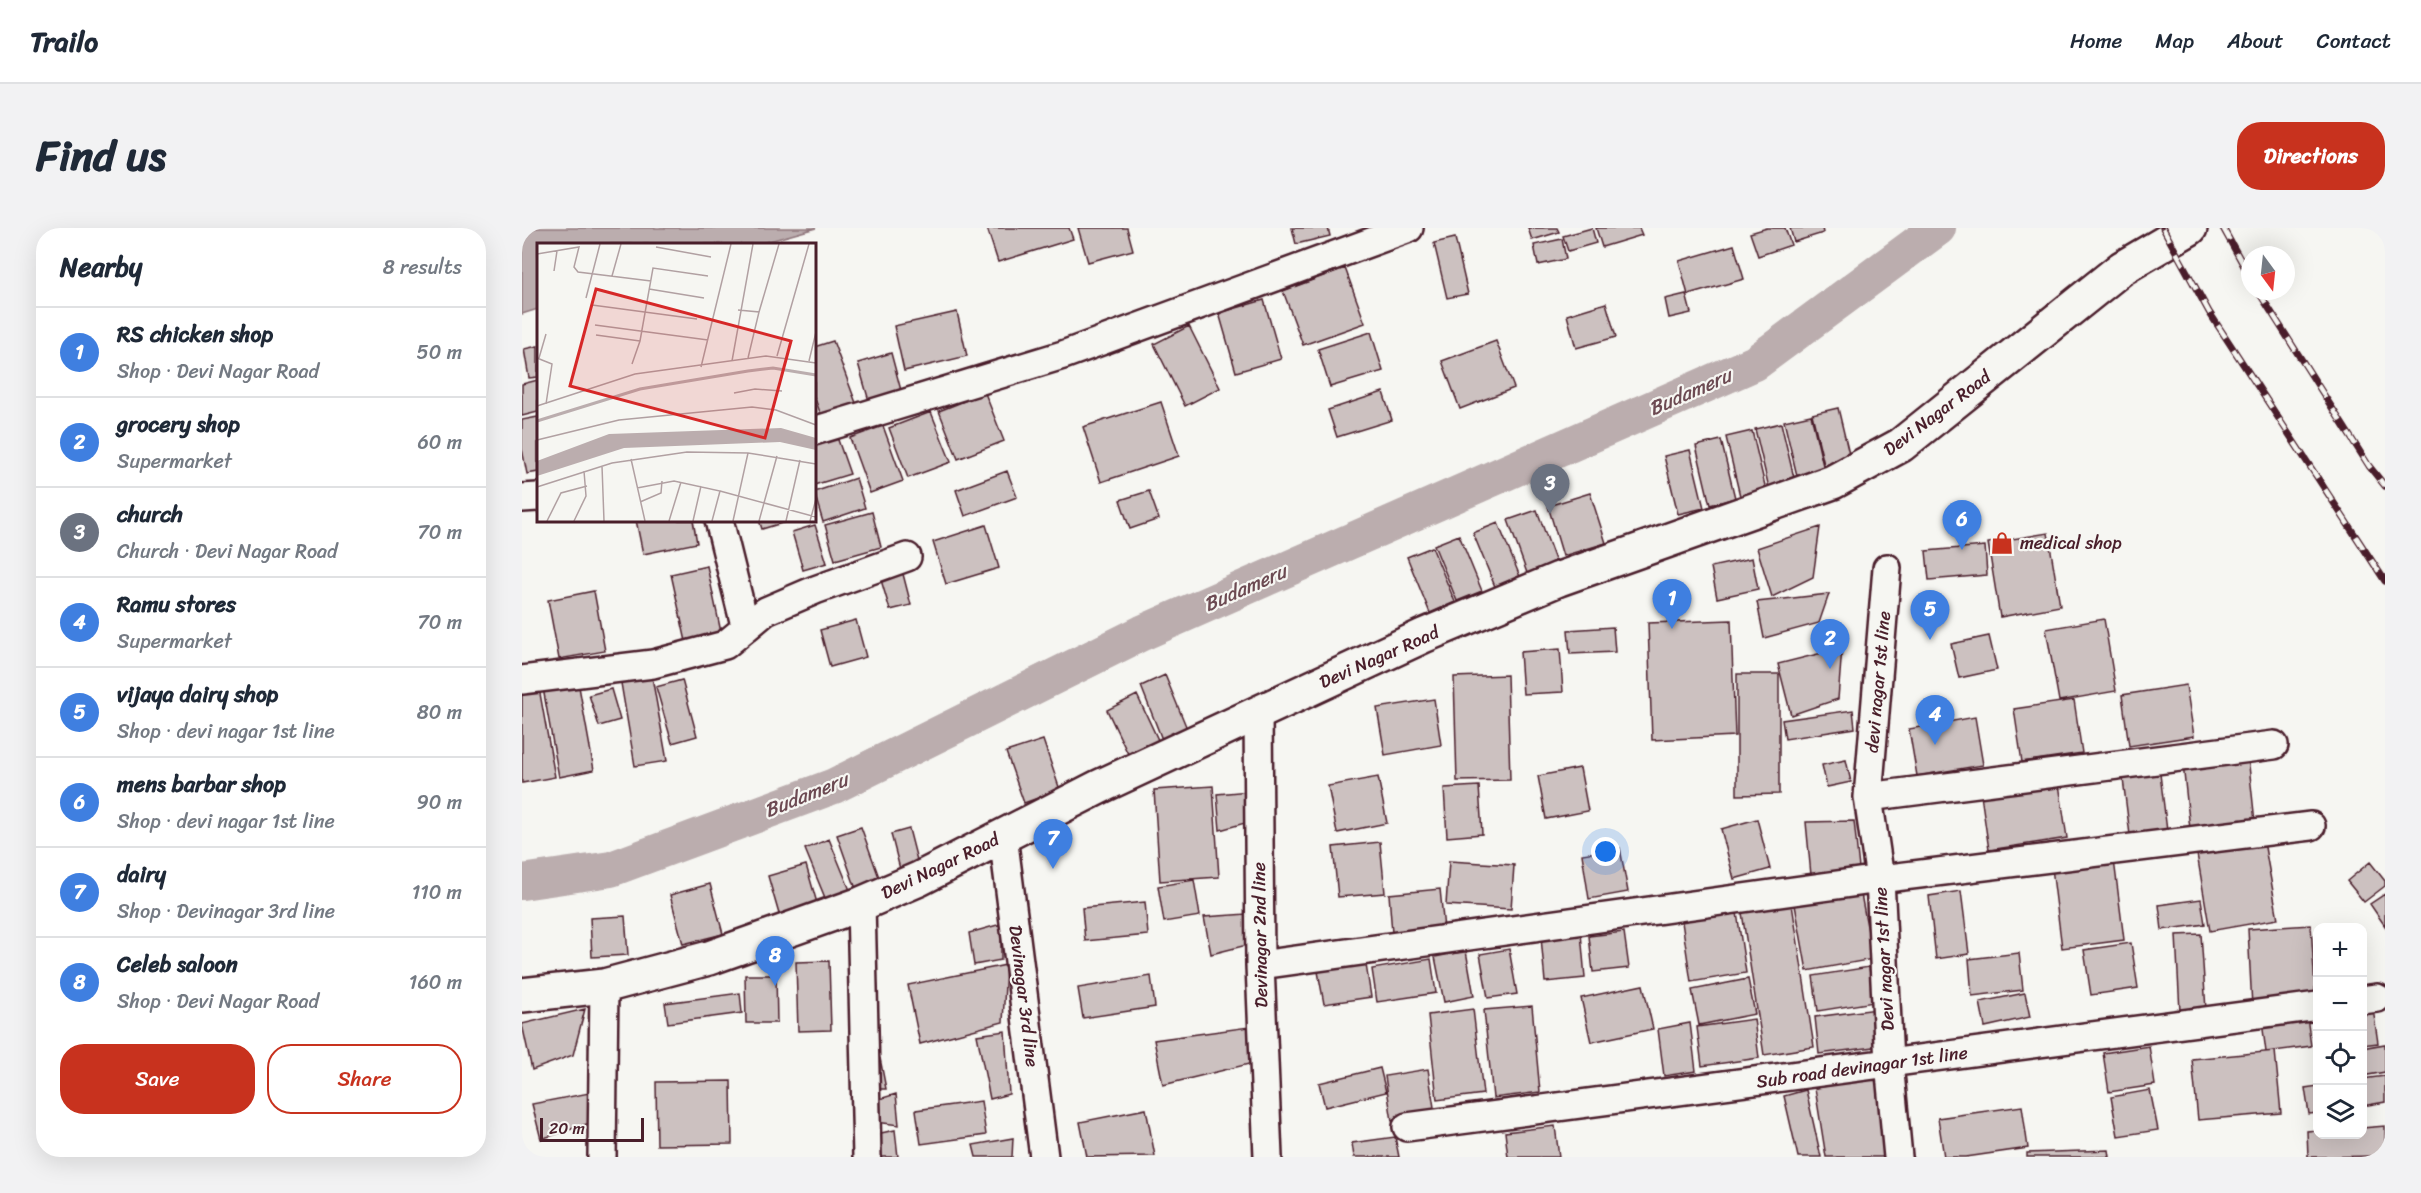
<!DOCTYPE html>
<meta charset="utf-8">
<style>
:root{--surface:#fff;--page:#f2f2f3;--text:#1f2937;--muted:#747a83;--line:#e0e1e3;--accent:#c8321e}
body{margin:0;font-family:Sriracha,sans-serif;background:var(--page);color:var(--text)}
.controls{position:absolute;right:18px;bottom:18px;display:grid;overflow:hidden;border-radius:12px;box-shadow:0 6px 24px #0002}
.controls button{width:54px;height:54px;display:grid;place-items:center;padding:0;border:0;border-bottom:2px solid var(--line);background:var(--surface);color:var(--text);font:30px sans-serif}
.compass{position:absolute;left:1719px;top:18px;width:54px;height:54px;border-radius:50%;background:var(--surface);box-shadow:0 6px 24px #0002;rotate:165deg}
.scale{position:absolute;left:18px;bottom:15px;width:104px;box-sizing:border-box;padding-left:6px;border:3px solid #4a1f2b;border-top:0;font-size:16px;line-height:21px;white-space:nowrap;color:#4a1f2b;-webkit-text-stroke:4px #f6f6f2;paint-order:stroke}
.you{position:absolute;left:1084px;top:624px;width:21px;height:21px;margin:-15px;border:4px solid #fff;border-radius:50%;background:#1a73e8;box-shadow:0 0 0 9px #1a73e833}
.badge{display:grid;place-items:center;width:39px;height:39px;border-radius:50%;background:var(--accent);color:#fff;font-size:20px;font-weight:700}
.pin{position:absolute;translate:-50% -50px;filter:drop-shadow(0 2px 3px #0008)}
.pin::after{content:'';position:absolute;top:32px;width:21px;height:18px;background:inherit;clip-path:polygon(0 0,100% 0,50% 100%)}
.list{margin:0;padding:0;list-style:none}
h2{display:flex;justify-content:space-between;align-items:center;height:78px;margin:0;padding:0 24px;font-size:26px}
h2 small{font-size:20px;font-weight:400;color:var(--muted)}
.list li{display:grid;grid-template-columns:39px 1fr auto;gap:18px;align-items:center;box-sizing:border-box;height:90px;padding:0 24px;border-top:2px solid var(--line)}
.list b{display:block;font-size:22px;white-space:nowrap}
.list p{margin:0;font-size:20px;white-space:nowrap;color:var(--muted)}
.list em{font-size:20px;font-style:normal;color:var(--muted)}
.actions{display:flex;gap:12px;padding:18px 24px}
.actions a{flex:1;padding:14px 0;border:2px solid var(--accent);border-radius:24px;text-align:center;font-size:21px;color:var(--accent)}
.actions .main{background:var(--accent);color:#fff}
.icon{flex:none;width:33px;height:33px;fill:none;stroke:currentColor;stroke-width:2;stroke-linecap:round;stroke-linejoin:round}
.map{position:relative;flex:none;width:1863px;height:929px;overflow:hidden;border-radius:24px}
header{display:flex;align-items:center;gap:36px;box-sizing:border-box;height:84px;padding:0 30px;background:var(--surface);border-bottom:2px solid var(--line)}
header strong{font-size:28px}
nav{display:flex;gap:33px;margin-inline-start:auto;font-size:21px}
.intro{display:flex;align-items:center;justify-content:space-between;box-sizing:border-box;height:144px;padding:0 36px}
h1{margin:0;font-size:42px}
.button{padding:15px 27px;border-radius:24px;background:var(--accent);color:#fff;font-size:21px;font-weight:700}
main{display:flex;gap:36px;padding:0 36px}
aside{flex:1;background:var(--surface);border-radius:24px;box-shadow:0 6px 24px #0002}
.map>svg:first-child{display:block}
</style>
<header>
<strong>Trailo</strong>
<nav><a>Home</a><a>Map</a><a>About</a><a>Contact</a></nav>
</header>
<div class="intro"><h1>Find us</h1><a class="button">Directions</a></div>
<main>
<aside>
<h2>Nearby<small>8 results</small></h2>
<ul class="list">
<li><span class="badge" style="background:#3f7fe0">1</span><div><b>RS chicken shop</b><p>Shop · Devi Nagar Road</p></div><em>50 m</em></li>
<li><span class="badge" style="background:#3f7fe0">2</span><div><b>grocery shop</b><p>Supermarket</p></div><em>60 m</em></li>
<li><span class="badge" style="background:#6b7280">3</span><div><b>church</b><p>Church · Devi Nagar Road</p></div><em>70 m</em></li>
<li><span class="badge" style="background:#3f7fe0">4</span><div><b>Ramu stores</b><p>Supermarket</p></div><em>70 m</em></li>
<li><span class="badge" style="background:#3f7fe0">5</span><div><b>vijaya dairy shop</b><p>Shop · devi nagar 1st line</p></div><em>80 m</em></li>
<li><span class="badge" style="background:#3f7fe0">6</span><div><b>mens barbar shop</b><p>Shop · devi nagar 1st line</p></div><em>90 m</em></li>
<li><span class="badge" style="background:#3f7fe0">7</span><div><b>dairy</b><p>Shop · Devinagar 3rd line</p></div><em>110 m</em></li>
<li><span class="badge" style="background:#3f7fe0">8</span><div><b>Celeb saloon</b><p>Shop · Devi Nagar Road</p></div><em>160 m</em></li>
</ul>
<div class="actions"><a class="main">Save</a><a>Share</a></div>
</aside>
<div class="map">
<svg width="1863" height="929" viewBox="0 0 1863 929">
<rect width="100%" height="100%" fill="#f6f6f2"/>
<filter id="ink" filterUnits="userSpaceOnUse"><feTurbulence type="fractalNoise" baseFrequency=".0167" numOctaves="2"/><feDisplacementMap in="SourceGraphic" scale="12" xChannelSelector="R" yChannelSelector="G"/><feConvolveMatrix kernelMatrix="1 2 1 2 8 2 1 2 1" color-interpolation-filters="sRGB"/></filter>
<g filter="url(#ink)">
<path fill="#bbadae" stroke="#8e747a" stroke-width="1.5" d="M 0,0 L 294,0 L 237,16 L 16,16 L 16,81 L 0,86 Z"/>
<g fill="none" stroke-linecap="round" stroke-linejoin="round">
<path stroke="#bbadae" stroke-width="36" d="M 0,654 L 89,641 L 312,558 L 620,405 L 1233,135 L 1416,0"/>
</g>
<path fill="#ccc1c0" stroke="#4a1f2b" stroke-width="1.5" d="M 465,0 L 547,0 L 551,11 L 476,34 Z
M 556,0 L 605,0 L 611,22 L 566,34 Z
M 770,0 L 806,0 L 808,8 L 774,16 Z
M 1006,0 L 1035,0 L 1037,4 L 1010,12 Z
M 1070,0 L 1074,15 L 1046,23 L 1041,8 Z
M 1074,0 L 1117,0 L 1120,7 L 1080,19 Z
M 1245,0 L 1263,0 L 1269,17 L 1236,28 L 1228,5 Z
M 1268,0 L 1300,0 L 1301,5 L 1272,14 Z
M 933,10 L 946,66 L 925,70 L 912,15 Z
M 1040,11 L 1044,31 L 1016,37 L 1012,17 Z
M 1212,17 L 1222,51 L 1166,67 L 1157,33 Z
M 823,40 L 843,95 L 781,117 L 761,63 Z
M 1164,66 L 1169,85 L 1147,90 L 1143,71 Z
M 742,72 L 759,131 L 714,144 L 697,85 Z
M 1084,75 L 1094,109 L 1054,120 L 1045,87 Z
M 435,84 L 445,128 L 382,143 L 372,98 Z
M 667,98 L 698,160 L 663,178 L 632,116 Z
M 849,104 L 861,143 L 808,159 L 796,121 Z
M 311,113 L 334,175 L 299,187 L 292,168 L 292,119 Z
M 974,113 L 992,160 L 938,181 L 920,133 Z
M 16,118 L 16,149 L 7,150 L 2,121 Z
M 369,125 L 381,170 L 349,180 L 336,135 Z
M 16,152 L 16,184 L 0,188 L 0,156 Z
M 861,164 L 870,192 L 815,209 L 806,182 Z
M 463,165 L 482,213 L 436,231 L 417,183 Z
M 639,174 L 657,228 L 579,254 L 561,199 Z
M 1316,180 L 1330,239 L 1304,245 L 1290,186 Z
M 409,184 L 429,234 L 386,250 L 367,200 Z
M 1289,187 L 1303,246 L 1276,252 L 1262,193 Z
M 16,189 L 16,244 L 5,246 L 0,221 L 0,192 Z
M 1259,195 L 1273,254 L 1247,260 L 1233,201 Z
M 361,198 L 381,253 L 348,265 L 328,210 Z
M 1230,203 L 1244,262 L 1218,268 L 1204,209 Z
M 315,209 L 328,246 L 292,257 L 292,216 Z
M 1199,212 L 1213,270 L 1188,277 L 1174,218 Z
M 1168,222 L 1182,280 L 1156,286 L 1142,228 Z
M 485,243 L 495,269 L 443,288 L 434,262 Z
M 334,250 L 343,280 L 301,294 L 292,264 Z
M 627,263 L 637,291 L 608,301 L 598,272 Z
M 1068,265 L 1084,315 L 1041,328 L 1026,278 Z
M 1015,282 L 1034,335 L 1005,345 L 986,292 Z
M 350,284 L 359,319 L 313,332 L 303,297 Z
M 114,292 L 171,292 L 175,315 L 121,326 Z
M 237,292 L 270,292 L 240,301 Z
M 976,295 L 999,351 L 974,361 L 951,305 Z
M 293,297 L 305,335 L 281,342 L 270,304 Z
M 464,297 L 477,340 L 424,356 L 411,314 Z
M 1298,299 L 1291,349 L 1250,369 L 1235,320 Z
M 1526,305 L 1538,378 L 1478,389 L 1466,315 Z
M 937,307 L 960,363 L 935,373 L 912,317 Z
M 1463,318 L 1465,347 L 1407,352 L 1404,323 Z
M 910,319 L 933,374 L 908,385 L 885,329 Z
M 1230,330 L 1236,361 L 1195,370 L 1189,339 Z
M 185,338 L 200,409 L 165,418 L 149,346 Z
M 381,346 L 389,377 L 368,382 L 359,352 Z
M 72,363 L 83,423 L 37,431 L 26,372 Z
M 1307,366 L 1297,395 L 1242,410 L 1235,374 Z
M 1582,391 L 1594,463 L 1537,473 L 1524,401 Z
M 334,392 L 344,429 L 308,439 L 298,402 Z
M 1209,392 L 1213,508 L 1130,512 L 1126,395 Z
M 1091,399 L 1093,424 L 1048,426 L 1046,402 Z
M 1467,408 L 1475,442 L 1437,450 L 1429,416 Z
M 1320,420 L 1316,471 L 1269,487 L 1256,436 Z
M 1038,421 L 1041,464 L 1001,466 L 998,424 Z
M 1215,446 L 1257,446 L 1257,566 L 1215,567 Z
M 643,447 L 666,503 L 641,514 L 619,458 Z
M 985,447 L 988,552 L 935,553 L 932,449 Z
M 130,449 L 145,533 L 113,538 L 99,455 Z
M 160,452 L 175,508 L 150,515 L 134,459 Z
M 56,453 L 72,542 L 37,549 L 21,460 Z
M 1664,457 L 1672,508 L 1607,518 L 1600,467 Z
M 17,460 L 33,549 L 0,555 L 0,464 Z
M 89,461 L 98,492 L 77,498 L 67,467 Z
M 615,467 L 637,514 L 607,528 L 585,482 Z
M 912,471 L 919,517 L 863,527 L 855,480 Z
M 1552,472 L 1560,525 L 1500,534 L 1492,481 Z
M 1331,482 L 1333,500 L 1263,511 L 1260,492 Z
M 1453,489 L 1461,537 L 1395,548 L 1387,501 Z
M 521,512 L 538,562 L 502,575 L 484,524 Z
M 1726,528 L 1733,594 L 1668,601 L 1661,536 Z
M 1324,532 L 1329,554 L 1305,559 L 1300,537 Z
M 1058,540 L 1066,583 L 1024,591 L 1016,548 Z
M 1638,546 L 1645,603 L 1608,607 L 1601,551 Z
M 856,549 L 865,595 L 815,605 L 806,558 Z
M 1537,556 L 1545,610 L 1467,622 L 1459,567 Z
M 691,558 L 697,649 L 638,653 L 632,562 Z
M 957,558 L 960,606 L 925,609 L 922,560 Z
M 727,563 L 723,595 L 698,602 L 695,566 Z
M 1235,591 L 1248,641 L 1212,651 L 1199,601 Z
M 1332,593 L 1337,640 L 1289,647 L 1284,594 Z
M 339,599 L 358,652 L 334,661 L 315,607 Z
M 387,601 L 396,636 L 378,641 L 369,606 Z
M 307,611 L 330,667 L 306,677 L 283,621 Z
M 858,614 L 863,665 L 816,669 L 811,619 Z
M 1742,614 L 1756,691 L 1688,703 L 1675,626 Z
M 1098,620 L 1106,664 L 1067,671 L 1060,626 Z
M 1592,632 L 1602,712 L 1540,720 L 1530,640 Z
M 927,633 L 992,637 L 989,681 L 924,677 Z
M 1848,634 L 1863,653 L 1863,658 L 1842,674 L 1825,653 Z
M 284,637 L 297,682 L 259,693 L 246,648 Z
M 672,652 L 678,688 L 642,694 L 636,658 Z
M 188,656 L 201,706 L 161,716 L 148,667 Z
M 918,661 L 922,701 L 870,705 L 867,666 Z
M 1439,663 L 1447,726 L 1414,731 L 1407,668 Z
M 1339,666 L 1351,731 L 1285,743 L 1273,677 Z
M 1863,666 L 1863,698 L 1848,676 Z
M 1269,670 L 1292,819 L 1242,827 L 1219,678 Z
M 1679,671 L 1683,696 L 1640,702 L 1637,677 Z
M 623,674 L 626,707 L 563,713 L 560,680 Z
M 1214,678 L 1224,745 L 1169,754 L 1159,687 Z
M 725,686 L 729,716 L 689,726 L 682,689 Z
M 103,688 L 106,727 L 70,729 L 68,690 Z
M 479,696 L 479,732 L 452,737 L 447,705 Z
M 1789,697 L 1794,775 L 1730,779 L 1726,701 Z
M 1102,704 L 1107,740 L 1071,744 L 1067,708 Z
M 1059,705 L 1063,750 L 1023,754 L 1019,709 Z
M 1679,706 L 1684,782 L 1658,784 L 1654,707 Z
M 1609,715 L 1616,760 L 1569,767 L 1562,722 Z
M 987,721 L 995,766 L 966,770 L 958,726 Z
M 944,723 L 952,768 L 922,774 L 913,729 Z
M 1497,725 L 1501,762 L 1450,768 L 1447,731 Z
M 843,730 L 849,769 L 802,776 L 795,738 Z
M 909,731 L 914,765 L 855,774 L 850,741 Z
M 307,733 L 309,802 L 276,803 L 274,734 Z
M 484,737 L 481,794 L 398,816 L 386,757 Z
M 1347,739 L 1352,774 L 1296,783 L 1291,748 Z
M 223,747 L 254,747 L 255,795 L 224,795 Z
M 629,748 L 633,779 L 561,790 L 556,760 Z
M 1226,751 L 1233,786 L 1177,797 L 1170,762 Z
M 1121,757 L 1131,801 L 1069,814 L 1059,770 Z
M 218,765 L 220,785 L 146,795 L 143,775 Z
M 1503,765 L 1508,789 L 1463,799 L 1458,774 Z
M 1010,778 L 1018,864 L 971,870 L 962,782 Z
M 63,781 L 51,827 L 10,842 L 0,796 Z
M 951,781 L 961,866 L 915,872 L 906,787 Z
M 1355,781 L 1359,818 L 1297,826 L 1293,789 Z
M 1851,781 L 1856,815 L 1840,817 L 1840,783 Z
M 1785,789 L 1789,818 L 1744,824 L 1740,794 Z
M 1796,789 L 1796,824 L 1794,824 L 1790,790 Z
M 1232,791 L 1237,830 L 1180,838 L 1175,799 Z
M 1168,795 L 1174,843 L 1142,848 L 1136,801 Z
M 727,799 L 727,836 L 641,857 L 632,812 Z
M 483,803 L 487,866 L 468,871 L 455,807 Z
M 1863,816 L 1863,844 L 1840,848 L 1840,820 Z
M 1627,818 L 1633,857 L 1587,864 L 1581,825 Z
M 1753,823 L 1759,885 L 1676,892 L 1670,831 Z
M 358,830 L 364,861 L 356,861 L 351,853 Z
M 858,840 L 864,864 L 803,879 L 797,855 Z
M 906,841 L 913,886 L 870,893 L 863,848 Z
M 1863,848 L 1863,874 L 1840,878 L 1840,851 Z
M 1356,850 L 1368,929 L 1304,929 L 1293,860 Z
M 209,853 L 210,916 L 135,917 L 134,854 Z
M 1796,858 L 1796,885 L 1787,886 L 1783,860 Z
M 1284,862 L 1299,929 L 1276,929 L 1262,868 Z
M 1628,862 L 1636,902 L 1596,908 L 1589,869 Z
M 67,865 L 74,893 L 19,911 L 10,876 Z
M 374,866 L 377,897 L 354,894 L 354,872 Z
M 459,873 L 464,907 L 399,916 L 394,882 Z
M 1500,878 L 1506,920 L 1444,929 L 1422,929 L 1416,890 Z
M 624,881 L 633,928 L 565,929 L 558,894 Z
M 1033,898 L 1037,929 L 986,929 L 983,904 Z
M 1863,898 L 1863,928 L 1786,929 L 1785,903 L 1796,902 L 1796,906 L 1840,906 L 1840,900 Z
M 373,902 L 376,929 L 357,929 L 350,907 Z
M 873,909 L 877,929 L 832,929 L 830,915 Z
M 491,910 L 490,929 L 454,929 L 451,917 Z
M 1587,922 L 1588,929 L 1505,929 L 1505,925 Z"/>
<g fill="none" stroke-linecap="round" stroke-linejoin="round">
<g stroke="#4a1f2b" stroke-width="32">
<path id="street" d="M 292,203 L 541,127 L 887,0
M 0,270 L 16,269
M 197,292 L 223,397
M 1365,340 L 1346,569 L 1358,651 L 1367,835 L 1376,929
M 0,452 L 131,436 L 203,417 L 244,383 L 293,362 L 385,329
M 736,484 L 738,737 L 746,929
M 1346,569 L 1752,517
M 481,608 L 522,929
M 339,676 L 345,929
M 738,737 L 1358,651 L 1789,598
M 1840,772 L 1855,770
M 885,899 L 1796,778
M 80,929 L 82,758"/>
</g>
<g stroke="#4a1f2b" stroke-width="38">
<path id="secondary" d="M 0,767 L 82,758 L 187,730 L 339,676 L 397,651 L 577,559 L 901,408 L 1037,351 L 1311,254 L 1379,217 L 1600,40 L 1668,0"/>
</g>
<use href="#street" stroke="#f6f6f2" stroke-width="27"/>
<use href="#secondary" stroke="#f6f6f2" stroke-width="33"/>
<g stroke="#4a1f2b" stroke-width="7">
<path id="rail" d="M 1641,0 L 1687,84 L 1863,353
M 1701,0 L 1728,49
M 1736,63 L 1847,238 L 1863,258"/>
</g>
<use href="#rail" stroke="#f6f6f2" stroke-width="4.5" stroke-dasharray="14" stroke-linecap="butt"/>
</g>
</g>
<defs>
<g id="shop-bare" transform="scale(1.8)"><path d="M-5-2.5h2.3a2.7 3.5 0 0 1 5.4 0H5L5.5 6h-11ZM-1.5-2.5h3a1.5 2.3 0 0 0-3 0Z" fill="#c8321e" stroke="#f6f6f2" stroke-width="2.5" paint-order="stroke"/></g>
</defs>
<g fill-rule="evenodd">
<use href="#shop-bare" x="1480" y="315"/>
</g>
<g text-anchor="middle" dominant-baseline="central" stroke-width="4.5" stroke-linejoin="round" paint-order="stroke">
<g font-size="18" fill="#4a1f2b" stroke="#f6f6f2">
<text transform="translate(1415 185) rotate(-37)">Devi Nagar Road</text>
<text transform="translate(857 429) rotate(-24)">Devi Nagar Road</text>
<text transform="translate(1356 454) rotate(-85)">devi nagar 1st line</text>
<text transform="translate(418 638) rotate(-26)">Devi Nagar Road</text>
<text transform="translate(738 707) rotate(-91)">Devinagar 2nd line</text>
<text transform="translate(1362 731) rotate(-93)">Devi nagar 1st line</text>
<text transform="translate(502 768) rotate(83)">Devinagar 3rd line</text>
<text transform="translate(1340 839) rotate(-8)">Sub road devinagar 1st line</text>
</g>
<g font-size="18" fill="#4a1f2b" stroke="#f6f6f2" text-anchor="start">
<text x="1498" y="315">medical shop</text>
</g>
<g font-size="20" font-style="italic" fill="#6c4a52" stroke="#f6f6f2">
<text transform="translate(1168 164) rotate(-24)">Budameru</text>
<text transform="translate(723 360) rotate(-24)">Budameru</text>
<text transform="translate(284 567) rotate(-22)">Budameru</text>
</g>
</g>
<g transform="translate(15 15)">
<rect width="279" height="279" fill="#f6f6f2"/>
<path d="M 244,185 L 279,195 L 279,207 L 243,199 L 87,205 L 0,233 L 0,218 L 72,191 Z" fill="#bbadae"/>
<path fill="none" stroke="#bbadae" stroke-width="3" d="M 0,178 L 103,146 L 211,128 L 236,125 L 279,132"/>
<path fill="none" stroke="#b1a0a2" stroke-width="1.5" d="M 119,4 L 174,14M 0,11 L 42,4 L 37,24 L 41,29 L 114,38M 17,28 L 20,8M 75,33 L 84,1M 112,46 L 167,55M 49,55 L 63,1M 55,62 L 160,76M 201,67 L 222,69 L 211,115M 222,69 L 242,1M 58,82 L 171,97M 59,92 L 103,98M 240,113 L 272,1M 0,115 L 15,121 L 9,161M 2,115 L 9,91M 195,118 L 216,1M 272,118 L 279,89M 95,121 L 103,98 L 116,25 L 171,33M 164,124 L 194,1M 197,150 L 218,146 L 245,148M 0,163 L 98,131 L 229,113 L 279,120M 0,197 L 82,177 L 215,164 L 239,167 L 279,182M 94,216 L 108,278M 65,223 L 67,278M 0,244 L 75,220 L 150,209 L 211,210 L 279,221M 100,245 L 137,238 L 183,248 L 175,278M 183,248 L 279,274M 103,259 L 124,250 L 125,238M 10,278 L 24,250 L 50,243M 37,278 L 49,253 L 47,228M 132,278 L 144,239M 156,278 L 164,243M 196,278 L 211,210M 222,278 L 240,213M 249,278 L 263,217M 273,278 L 279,256"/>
<path fill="#d62828" fill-opacity="0.15" stroke="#d62828" stroke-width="3" d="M 59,46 L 254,98 L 228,195 L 33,143 Z"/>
<rect width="279" height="279" fill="none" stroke="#4a1f2b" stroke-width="3"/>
</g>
</svg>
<div class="controls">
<button>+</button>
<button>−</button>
<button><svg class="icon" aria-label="locate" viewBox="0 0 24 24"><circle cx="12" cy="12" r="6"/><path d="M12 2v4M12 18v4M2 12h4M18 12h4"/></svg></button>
<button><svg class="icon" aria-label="layers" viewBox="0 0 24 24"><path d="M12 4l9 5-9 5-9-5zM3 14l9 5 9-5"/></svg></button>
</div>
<svg class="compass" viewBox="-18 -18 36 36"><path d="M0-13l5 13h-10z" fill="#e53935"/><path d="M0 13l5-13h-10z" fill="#747a83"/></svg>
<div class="scale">20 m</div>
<div class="you"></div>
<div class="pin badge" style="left:1150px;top:401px;background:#3f7fe0">1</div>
<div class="pin badge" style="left:1308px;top:441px;background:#3f7fe0">2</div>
<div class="pin badge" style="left:1028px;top:286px;background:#6b7280">3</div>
<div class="pin badge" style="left:1413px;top:517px;background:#3f7fe0">4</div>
<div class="pin badge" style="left:1408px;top:412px;background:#3f7fe0">5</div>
<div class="pin badge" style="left:1440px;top:322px;background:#3f7fe0">6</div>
<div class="pin badge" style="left:531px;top:641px;background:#3f7fe0">7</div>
<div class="pin badge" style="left:253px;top:758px;background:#3f7fe0">8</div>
</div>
</main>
